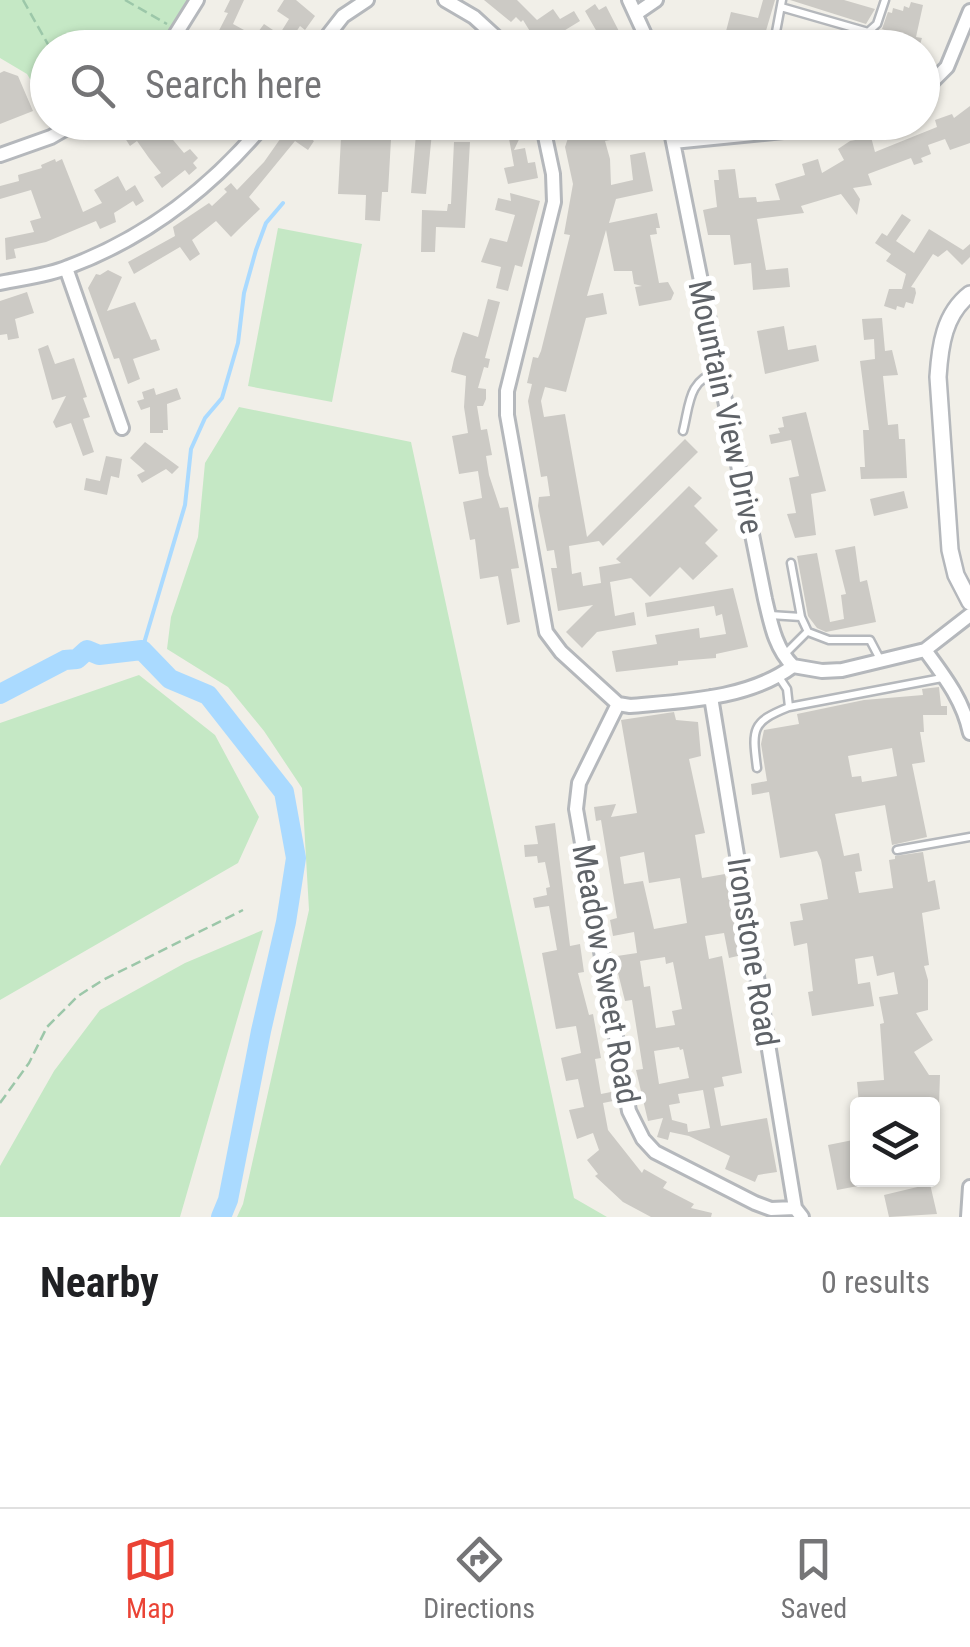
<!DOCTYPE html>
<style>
:root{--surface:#fff;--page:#f6f6f6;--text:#202124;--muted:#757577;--line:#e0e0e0;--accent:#ea4335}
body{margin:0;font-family:"Roboto Condensed",sans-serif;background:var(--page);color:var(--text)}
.controls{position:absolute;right:30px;bottom:30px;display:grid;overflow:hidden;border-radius:10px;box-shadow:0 2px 8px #0004}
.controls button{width:90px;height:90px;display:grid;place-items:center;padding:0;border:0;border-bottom:2px solid var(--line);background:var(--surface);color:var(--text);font:50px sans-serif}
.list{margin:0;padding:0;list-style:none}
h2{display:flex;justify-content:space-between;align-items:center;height:130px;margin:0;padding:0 40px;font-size:42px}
h2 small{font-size:32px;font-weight:400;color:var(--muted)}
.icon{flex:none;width:55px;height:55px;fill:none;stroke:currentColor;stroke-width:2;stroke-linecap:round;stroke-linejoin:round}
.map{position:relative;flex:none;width:970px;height:1217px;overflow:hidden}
.search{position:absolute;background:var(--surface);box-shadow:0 2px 8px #0004;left:30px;right:30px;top:30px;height:110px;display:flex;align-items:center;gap:25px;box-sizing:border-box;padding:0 35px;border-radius:55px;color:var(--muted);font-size:38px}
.sheet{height:290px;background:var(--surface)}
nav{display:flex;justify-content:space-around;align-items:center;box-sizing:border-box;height:140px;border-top:2px solid var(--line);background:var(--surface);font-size:28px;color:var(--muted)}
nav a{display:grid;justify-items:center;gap:5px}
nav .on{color:var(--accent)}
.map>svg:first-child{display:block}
</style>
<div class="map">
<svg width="970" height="1217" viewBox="0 0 970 1217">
<rect width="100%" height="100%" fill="#f1efe8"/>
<path fill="#c5e8c5" d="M 0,0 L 197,0 L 167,47 L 48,48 L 47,107 L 27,74 L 0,58 Z
M 278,228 L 362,244 L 332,402 L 248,386 Z
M 239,407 L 411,442 L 574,1198 L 607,1217 L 237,1217 L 243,1204 L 309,910 L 302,788 L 264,731 L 228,687 L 167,649 L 171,617 L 198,537 L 205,463 Z
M 139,675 L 215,735 L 259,817 L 238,863 L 0,1000 L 0,723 Z
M 263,930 L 180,1217 L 0,1217 L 0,1166 L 54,1071 L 100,1010 L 185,963 Z"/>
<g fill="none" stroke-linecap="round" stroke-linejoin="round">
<path stroke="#aadaff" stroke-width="4" d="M 142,650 L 185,505 L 191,449 L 205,418 L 222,398 L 238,343 L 244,293 L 256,250 L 266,223 L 283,203"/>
<path stroke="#aadaff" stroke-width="20" d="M 0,694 L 65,660 L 77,659 L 87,650 L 99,655 L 142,650 L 170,679 L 208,695 L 284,792 L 296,858 L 286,922 L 261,1031 L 228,1200 L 221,1217"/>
</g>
<path fill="#cccac5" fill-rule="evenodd" d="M 230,0 L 244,0 L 233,24 L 255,36 L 264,24 L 276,32 L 267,48 L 255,48 L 247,42 L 245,45 L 230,37 L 224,48 L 210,48 L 228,13 L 224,12 Z
M 284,0 L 296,0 L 315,16 L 305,30 L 300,26 L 286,47 L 276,40 L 289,19 L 277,11 Z
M 484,0 L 517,0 L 537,20 L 553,9 L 560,19 L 574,11 L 580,21 L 539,46 L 523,20 L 521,22 L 516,17 L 511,22 Z
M 763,0 L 775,0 L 761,48 L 700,48 L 703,34 L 724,39 L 731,12 L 758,18 Z
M 790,0 L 844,0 L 875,9 L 866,24 Z
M 911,2 L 923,5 L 916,37 L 922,38 L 919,48 L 881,48 L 885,30 L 882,29 L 888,12 L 892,13 L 893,8 L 903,11 L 904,6 L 909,8 Z
M 595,4 L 599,10 L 606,6 L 624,41 L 610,48 L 605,48 L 602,42 L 591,48 L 565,48 L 597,32 L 585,11 Z
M 4,71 L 18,76 L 33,111 L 0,124 L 0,73 Z
M 970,106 L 970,143 L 950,150 L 945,139 L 928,145 L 931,154 L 921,158 L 923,162 L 914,165 L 911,158 L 868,174 L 872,185 L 853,188 L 860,199 L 857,215 L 841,194 L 801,206 L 804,213 L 757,219 L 766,270 L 788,268 L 790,287 L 753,290 L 751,263 L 734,265 L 730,235 L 708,235 L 703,210 L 717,207 L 714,180 L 719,180 L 718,170 L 735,169 L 739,198 L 756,197 L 757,202 L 780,200 L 775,184 L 805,175 L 802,164 L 818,159 L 822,173 L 844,160 L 838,149 L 850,141 L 871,137 L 875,152 L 937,127 L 935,120 L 952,114 L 954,118 Z
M 123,122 L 158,122 L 184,153 L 190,149 L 198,158 L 193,163 L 197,168 L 189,175 L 185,170 L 162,188 L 154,177 L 161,173 L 149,158 L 137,141 L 130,146 L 123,135 L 129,131 Z
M 292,122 L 308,122 L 302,132 L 314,141 L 308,150 L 295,141 L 249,197 L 260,209 L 239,229 L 231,237 L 216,221 L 192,240 L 200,254 L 190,261 L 180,247 L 134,274 L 128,262 L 175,236 L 173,227 L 209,203 L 212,206 L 227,192 L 224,189 L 231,183 L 237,190 L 264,162 Z
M 377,122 L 392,122 L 388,192 L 382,192 L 380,221 L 365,220 L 366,195 L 338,194 L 341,138 L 376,140 Z
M 417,122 L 433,122 L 426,194 L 411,193 Z
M 506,122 L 522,122 L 523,131 L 514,150 L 525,148 L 528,163 L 535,162 L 538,178 L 508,184 L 504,168 L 514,166 Z
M 565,122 L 632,122 L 635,135 L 605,141 L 610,159 L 611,185 L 633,180 L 630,155 L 645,152 L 653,191 L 616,199 L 609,223 L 657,213 L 660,228 L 656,228 L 657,234 L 650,235 L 659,283 L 668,282 L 674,293 L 671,300 L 639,306 L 635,287 L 642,286 L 634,284 L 632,271 L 614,271 L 606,230 L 587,296 L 603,293 L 607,314 L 586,318 L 566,392 L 545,387 L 541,401 L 544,417 L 565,414 L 587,537 L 685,439 L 698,452 L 603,546 L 599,541 L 569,546 L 572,574 L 581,572 L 583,586 L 601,583 L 599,567 L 621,563 L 616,559 L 689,486 L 702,498 L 694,506 L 718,530 L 705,543 L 718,556 L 693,580 L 680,567 L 650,597 L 631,578 L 610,582 L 615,616 L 634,612 L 636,625 L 597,632 L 582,648 L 566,632 L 593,605 L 558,611 L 551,568 L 557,568 L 554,550 L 547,551 L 538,506 L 539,497 L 550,496 L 547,476 L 541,477 L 528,401 L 532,384 L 527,383 L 533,357 L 538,358 L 541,351 L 570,235 L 564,234 L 573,184 L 565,147 L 568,138 Z
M 454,142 L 470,142 L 465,228 L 436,227 L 435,252 L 421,252 L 422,210 L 447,211 L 448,204 L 451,204 Z
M 55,159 L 56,162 L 62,159 L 83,212 L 102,203 L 94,190 L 118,176 L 126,191 L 135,185 L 144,201 L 136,206 L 133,201 L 114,213 L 116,222 L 100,229 L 96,221 L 46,242 L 14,249 L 16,258 L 6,260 L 5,238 L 34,232 L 30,221 L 41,218 L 31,190 L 0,199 L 0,186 L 19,181 L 18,175 L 42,168 L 41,165 Z
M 510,193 L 540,201 L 522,267 L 515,265 L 508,291 L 496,288 L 501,267 L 481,262 L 490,238 L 507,242 L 515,215 L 495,210 L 498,198 L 511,201 Z
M 902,214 L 911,220 L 896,241 L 914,253 L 929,229 L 963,250 L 970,244 L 970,257 L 962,265 L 947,250 L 938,257 L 933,254 L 911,287 L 915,288 L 916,293 L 913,304 L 906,302 L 904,308 L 897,306 L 896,310 L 884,306 L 889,289 L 902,289 L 906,274 L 886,261 L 891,254 L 875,243 L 882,233 L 887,236 Z
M 108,270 L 122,277 L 107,311 L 135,302 L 151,340 L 156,339 L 160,350 L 133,359 L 140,379 L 128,384 L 119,358 L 114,359 L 88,288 L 96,274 L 100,275 Z
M 27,292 L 34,313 L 15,319 L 19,338 L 8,340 L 7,334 L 0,335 L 0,301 Z
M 488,299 L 500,302 L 485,358 L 490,359 L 488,368 L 484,367 L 478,388 L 486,389 L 486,399 L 483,406 L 477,406 L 481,430 L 487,429 L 492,455 L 486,456 L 489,475 L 500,508 L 508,507 L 519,568 L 511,569 L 520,622 L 507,625 L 498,576 L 480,579 L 475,539 L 470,540 L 463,502 L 482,498 L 478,471 L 459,474 L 452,436 L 468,433 L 464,407 L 466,376 L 451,372 L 454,359 L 463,332 L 478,337 Z
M 882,318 L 885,351 L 892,350 L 898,375 L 883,376 L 888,425 L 898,424 L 899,439 L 905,439 L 907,478 L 861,479 L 860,467 L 865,467 L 863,430 L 869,430 L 860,361 L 875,359 L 874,339 L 864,340 L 862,319 Z
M 784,326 L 788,350 L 816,345 L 819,361 L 765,374 L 757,331 Z
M 48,345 L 55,364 L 74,358 L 87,397 L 83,398 L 90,417 L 83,419 L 94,452 L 83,456 L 71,423 L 56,428 L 53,422 L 66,396 L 52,400 L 38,349 Z
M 154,388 L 156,395 L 177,388 L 181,399 L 167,404 L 168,430 L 163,430 L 163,433 L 150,433 L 150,407 L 141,410 L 137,401 L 144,399 L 142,392 Z
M 806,412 L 826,491 L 811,494 L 816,535 L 795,538 L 787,514 L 796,513 L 789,478 L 799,476 L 791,440 L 771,444 L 769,435 L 780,433 L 778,428 L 784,427 L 782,417 Z
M 145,442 L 179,467 L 172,474 L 166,469 L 142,483 L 137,475 L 145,471 L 130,458 Z
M 106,456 L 122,459 L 119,478 L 111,476 L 107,495 L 84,490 L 86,478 L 100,481 Z
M 904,491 L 908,508 L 874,516 L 870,499 Z
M 855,546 L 860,582 L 867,580 L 876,622 L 826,632 L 817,628 L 808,616 L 797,556 L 817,553 L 830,622 L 844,619 L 841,595 L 846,594 L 835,550 Z
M 733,588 L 748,647 L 716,654 L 716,658 L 678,661 L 678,665 L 616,672 L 612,651 L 657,644 L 655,635 L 699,628 L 700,638 L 726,634 L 722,614 L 716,616 L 714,606 L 647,617 L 645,603 Z
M 939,687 L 941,706 L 947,706 L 947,715 L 923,715 L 924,732 L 920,732 L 925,762 L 912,764 L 927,837 L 892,845 L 885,805 L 835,814 L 844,856 L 859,853 L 862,871 L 855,872 L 859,893 L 893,888 L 889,860 L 895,859 L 895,856 L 923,852 L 928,882 L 935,880 L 940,909 L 922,913 L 929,965 L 924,966 L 928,980 L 928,1010 L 916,1013 L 933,1040 L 914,1052 L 929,1075 L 940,1075 L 939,1104 L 859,1104 L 857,1082 L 884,1080 L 880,1024 L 884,1023 L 879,997 L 898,994 L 894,972 L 877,976 L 873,956 L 855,959 L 858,984 L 870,982 L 874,1006 L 812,1016 L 808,992 L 813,991 L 807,943 L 794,946 L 790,922 L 803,920 L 800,904 L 828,899 L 821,860 L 817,851 L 780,858 L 769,792 L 752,795 L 751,784 L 767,781 L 761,744 L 764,730 L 799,724 L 797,714 L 864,700 L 923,695 L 922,689 ZM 892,748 L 897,776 L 862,782 L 861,776 L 852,777 L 848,756 Z
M 674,712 L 676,720 L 698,722 L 701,756 L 689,759 L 705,833 L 695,835 L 702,878 L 725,874 L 742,955 L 729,958 L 724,933 L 705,936 L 709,959 L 722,956 L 742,1073 L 722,1077 L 724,1086 L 714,1088 L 721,1126 L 767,1118 L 777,1172 L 758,1175 L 755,1182 L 725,1169 L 730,1156 L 689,1136 L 670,1132 L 668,1140 L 657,1137 L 663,1118 L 648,1121 L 636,1070 L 643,1069 L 632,1000 L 625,1001 L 618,973 L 617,956 L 637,953 L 634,932 L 613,936 L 610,920 L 617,918 L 601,820 L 596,821 L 594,807 L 616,804 L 611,817 L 637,813 L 621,720 ZM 644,852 L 649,883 L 680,878 L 687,923 L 654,929 L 643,881 L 624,884 L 620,857 ZM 665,957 L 666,964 L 673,962 L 682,1009 L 672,1011 L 675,1025 L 656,1028 L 650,986 L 644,987 L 640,961 ZM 679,1047 L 680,1050 L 683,1049 L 689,1078 L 659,1084 L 654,1051 ZM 703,1090 L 710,1128 L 688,1132 L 687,1124 L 672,1120 L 669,1105 L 680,1103 L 678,1094 Z
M 555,823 L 570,946 L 580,944 L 584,972 L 578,973 L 589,1015 L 593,1014 L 601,1058 L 595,1059 L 601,1094 L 611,1092 L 613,1101 L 603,1103 L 608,1130 L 642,1173 L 644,1169 L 667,1182 L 663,1188 L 694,1204 L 691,1208 L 712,1213 L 711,1217 L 651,1217 L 623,1202 L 595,1176 L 598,1174 L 587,1160 L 599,1150 L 593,1133 L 577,1139 L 569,1110 L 584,1107 L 578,1079 L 566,1081 L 561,1058 L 581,1053 L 576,1026 L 556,1029 L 542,953 L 557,950 L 549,906 L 535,908 L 533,898 L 547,895 L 546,888 L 550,887 L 545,862 L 538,863 L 537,856 L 525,857 L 524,845 L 538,844 L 535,826 Z
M 858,1139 L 858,1186 L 837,1190 L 828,1145 Z
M 930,1184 L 937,1214 L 889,1217 L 884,1195 Z"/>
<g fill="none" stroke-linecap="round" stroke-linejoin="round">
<g stroke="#b5b8bc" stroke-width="11">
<path id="service" d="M 781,7 L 868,32 L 877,24 L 885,0
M 332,30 L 360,48
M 773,48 L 782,0
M 683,431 C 690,403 688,381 718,371
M 791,563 L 801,617 L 808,632 L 829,640 L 870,640 L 881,661
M 770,615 L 801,617
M 784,655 L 807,632
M 779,677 L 787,689 L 789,707 L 942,678
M 757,768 C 752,729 751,722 789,707
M 897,850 L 970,837"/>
</g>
<g stroke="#b5b8bc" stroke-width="18">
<path id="minor" d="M 445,0 L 474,17 L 508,48
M 629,0 L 651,48
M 637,13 L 656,0
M 167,48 L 197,0
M 318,48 L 343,16 L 367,0
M 922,92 L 947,67 L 970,11
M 542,122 L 553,174 L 554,202 L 507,391 L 507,415 L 546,632 L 561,652 L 618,704
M 669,122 L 765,599 C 771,624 775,648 793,666
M 673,142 L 793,130 L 840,122
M 0,155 L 51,137 L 77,122
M 66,268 L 122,428
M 0,283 C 22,278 47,276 68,267 C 146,238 213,186 266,122
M 925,650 C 944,676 963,700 970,733
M 711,697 L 795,1208 L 802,1217
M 618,704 L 579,783 L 576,809 L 629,1111 L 643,1139 L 655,1152 L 755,1203 L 771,1209 L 795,1208
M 618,704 L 630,706 C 684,701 749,699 793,666 L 822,671 L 842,670 L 925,650 L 970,615
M 968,1217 L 970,1187"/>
</g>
<g stroke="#b5b8bc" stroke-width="20">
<path id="tertiary" d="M 970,294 C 944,314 940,346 938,377 L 950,550 L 956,575 L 970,602"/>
</g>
<path stroke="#9cc7a9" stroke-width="2.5" stroke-dasharray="10 5" stroke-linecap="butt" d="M 23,0 L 50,48
M 125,0 L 167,24
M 0,1103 L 29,1063 L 47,1027 L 78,996 L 103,980 L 243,910"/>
<use href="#service" stroke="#fff" stroke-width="6"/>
<use href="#minor" stroke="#fff" stroke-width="12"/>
<use href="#tertiary" stroke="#fff" stroke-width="15"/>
</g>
<g text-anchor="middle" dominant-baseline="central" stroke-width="10" stroke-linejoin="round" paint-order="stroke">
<g font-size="32" fill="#5f6368" stroke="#fff">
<text transform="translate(726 407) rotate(78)">Mountain View Drive</text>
<text transform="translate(753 952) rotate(81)">Ironstone Road</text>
<text transform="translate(606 974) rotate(80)">Meadow Sweet Road</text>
</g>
</g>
</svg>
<div class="controls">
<button><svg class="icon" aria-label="layers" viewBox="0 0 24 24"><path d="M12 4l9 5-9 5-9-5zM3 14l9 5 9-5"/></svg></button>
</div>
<div class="search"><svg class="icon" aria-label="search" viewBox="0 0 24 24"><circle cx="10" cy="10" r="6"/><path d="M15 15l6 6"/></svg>Search here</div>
</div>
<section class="sheet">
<h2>Nearby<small>0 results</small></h2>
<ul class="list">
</ul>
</section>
<nav>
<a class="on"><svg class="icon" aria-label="map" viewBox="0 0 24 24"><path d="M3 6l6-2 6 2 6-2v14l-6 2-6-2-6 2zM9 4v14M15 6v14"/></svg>Map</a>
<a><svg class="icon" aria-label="directions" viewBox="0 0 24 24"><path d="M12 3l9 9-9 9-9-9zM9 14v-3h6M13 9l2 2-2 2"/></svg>Directions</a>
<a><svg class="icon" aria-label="saved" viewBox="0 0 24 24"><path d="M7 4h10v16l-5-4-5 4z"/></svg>Saved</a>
</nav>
